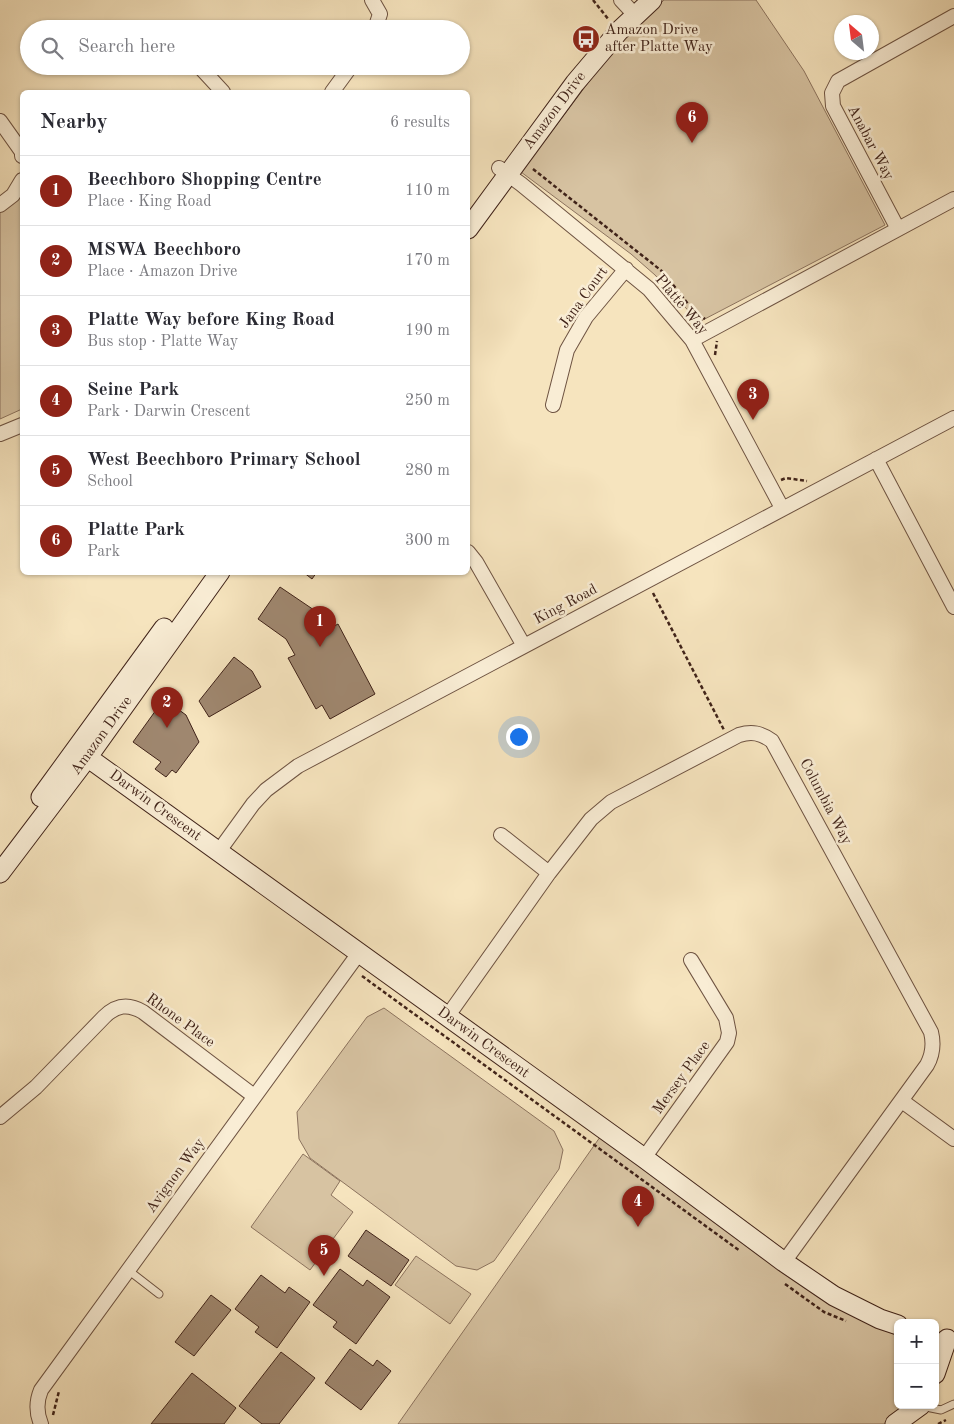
<!DOCTYPE html>
<meta charset="utf-8">
<style>
:root{--surface:#fff;--page:#f7f7f7;--text:#2b2b33;--muted:#7c7c81;--line:#e1e1e2;--accent:#8f2418}
body{margin:0;font-family:"Old Standard TT",serif;background:var(--page);color:var(--text)}
.controls{position:absolute;right:15px;bottom:15px;display:grid;overflow:hidden;border-radius:8px;box-shadow:0 1px 4px #0004}
.controls button{width:45px;height:45px;display:grid;place-items:center;padding:0;border:0;border-bottom:1px solid var(--line);background:var(--surface);color:var(--text);font:25px sans-serif}
.compass{position:absolute;left:834px;top:15px;width:45px;height:45px;border-radius:50%;background:var(--surface);box-shadow:0 1px 4px #0004;rotate:332deg}
.you{position:absolute;left:518px;top:736px;width:18px;height:18px;margin:-12px;border:4px solid #fff;border-radius:50%;background:#1a73e8;box-shadow:0 0 0 8px #1a73e833}
.badge{display:grid;place-items:center;width:32px;height:32px;border-radius:50%;background:var(--accent);color:#fff;font-size:16px;font-weight:700}
.pin{position:absolute;translate:-50% -41px;filter:drop-shadow(0 1px 2px #0008)}
.pin::after{content:'';position:absolute;top:26px;width:18px;height:15px;background:inherit;clip-path:polygon(0 0,100% 0,50% 100%)}
.list{margin:0;padding:0;list-style:none}
h2{display:flex;justify-content:space-between;align-items:center;height:65px;margin:0;padding:0 20px;font-size:21px}
h2 small{font-size:16px;font-weight:400;color:var(--muted)}
.list li{display:grid;grid-template-columns:32px 1fr auto;gap:15px;align-items:center;box-sizing:border-box;height:70px;padding:0 20px;border-top:1px solid var(--line)}
.list b{display:block;font-size:19px;white-space:nowrap}
.list p{margin:0;font-size:16px;white-space:nowrap;color:var(--muted)}
.list em{font-size:16px;font-style:normal;color:var(--muted)}
.icon{flex:none;width:28px;height:28px;fill:none;stroke:currentColor;stroke-width:2;stroke-linecap:round;stroke-linejoin:round}
.map{position:relative;flex:none;width:954px;height:1424px;overflow:hidden}
.search{position:absolute;background:var(--surface);box-shadow:0 1px 4px #0004;left:20px;top:20px;width:450px;height:55px;display:flex;align-items:center;gap:12px;box-sizing:border-box;padding:0 18px;border-radius:28px;color:var(--muted);font-size:19px}
.panel{position:absolute;background:var(--surface);box-shadow:0 1px 4px #0004;left:20px;top:90px;width:450px;height:485px;border-radius:8px}
.map>svg:first-child{display:block}
</style>
<div class="map">
<svg width="954" height="1424" viewBox="0 0 954 1424">
<rect width="100%" height="100%" fill="#f6e4be"/>
<filter id="stains"><feTurbulence type="fractalNoise" baseFrequency=".004" numOctaves="4"/><feColorMatrix values="0 0 0 0 .2 0 0 0 0 .09 0 0 0 0 .02 0 0 0 .5 -.17"/></filter>
<radialGradient id="worn" r=".72"><stop offset=".6" stop-color="#630" stop-opacity="0"/><stop offset="1" stop-color="#630" stop-opacity=".3"/></radialGradient>
<path fill="#d7c3a2" stroke="#8c735e" d="M 664,0 L 756,0 L 804,71 L 885,225 L 699,322 L 655,275 L 631,254 L 521,172 L 612,51 Z
M 22,194 L 22,409 L 0,419 L 0,211 Z
M 384,1008 L 554,1131 L 563,1150 L 559,1169 L 494,1261 L 477,1270 L 456,1266 L 310,1158 L 299,1139 L 297,1112 L 367,1017 Z
M 605,1130 L 834,1296 L 898,1325 L 898,1405 L 921,1405 L 895,1424 L 398,1424 Z
M 303,1154 L 340,1181 L 331,1195 L 353,1212 L 310,1270 L 251,1227 Z
M 416,1256 L 471,1294 L 450,1324 L 395,1285 Z"/>
<path fill="#9f876f" stroke="#402319" d="M 303,572 L 317,572 L 312,579 Z
M 280,587 L 314,610 L 310,615 L 320,634 L 338,624 L 375,694 L 330,719 L 322,705 L 316,709 L 288,658 L 295,655 L 286,639 L 258,619 Z
M 234,657 L 252,671 L 261,687 L 209,717 L 199,701 Z
M 164,699 L 186,715 L 199,742 L 176,773 L 172,770 L 166,777 L 155,769 L 161,762 L 133,742 Z
M 366,1230 L 409,1260 L 391,1286 L 348,1256 Z
M 340,1269 L 363,1286 L 367,1280 L 390,1297 L 356,1344 L 333,1327 L 337,1322 L 313,1305 Z
M 261,1275 L 285,1293 L 289,1287 L 310,1302 L 277,1348 L 255,1332 L 259,1327 L 235,1309 Z
M 211,1295 L 231,1310 L 194,1356 L 175,1342 Z
M 350,1349 L 373,1366 L 377,1360 L 391,1371 L 361,1410 L 325,1383 Z
M 281,1352 L 315,1378 L 279,1424 L 262,1424 L 239,1406 Z
M 192,1373 L 236,1408 L 224,1424 L 151,1424 Z"/>
<g fill="none" stroke-linecap="round" stroke-linejoin="round">
<g stroke="#6e5342" stroke-width="9">
<path id="lane" d="M 128,1270 L 159,1294
M 921,1406 L 941,1410 L 954,1404"/>
</g>
<g stroke="#6e5342" stroke-width="16">
<path id="street" d="M 372,0 L 380,14 L 375,29
M 621,0 L 635,15
M 199,66 L 223,92
M 332,92 L 351,66
M 0,121 L 22,152 L 22,156
M 499,168 L 521,184 L 649,289 L 692,340 L 782,508
M 0,205 L 13,195 L 22,180
M 898,229 L 833,106 L 832,93 L 838,81 L 954,16
M 692,340 L 954,199
M 553,405 L 567,350 L 586,317 L 626,269
M 0,434 L 22,425
M 876,459 L 954,607
M 468,552 L 476,562 L 524,646
M 501,835 L 549,873
M 219,851 L 253,804 L 266,790 L 298,766 L 954,418
M 447,1017 L 549,873 L 591,819 L 611,802 L 739,735 C 752,731 761,733 772,741 L 931,1032 C 934,1044 933,1054 927,1065 L 784,1262
M 902,1101 L 954,1139
M 0,1117 L 36,1087 L 104,1017 C 116,1005 128,1003 143,1012 L 254,1096
M 644,1158 L 727,1042 L 729,1033 L 726,1018 L 691,960
M 41,1424 C 36,1412 36,1402 41,1390 L 359,953"/>
</g>
<g stroke="#402319" stroke-width="21">
<path id="secondary" d="M 468,229 L 575,83 L 619,31 L 652,0
M 76,749 L 644,1158 L 784,1262 L 834,1296 L 880,1319 L 898,1325
M 41,797 L 164,628
M 0,873 L 87,758 L 220,572
M 935,1374 L 947,1339
M 895,1424 L 921,1405"/>
</g>
<path stroke="#402319" stroke-width="2.5" stroke-dasharray="4 2.5" stroke-linecap="butt" d="M 593,0 L 609,20
M 630,42 L 635,48
M 533,169 L 663,272 L 692,309 L 705,319
M 715,355 L 717,341
M 781,480 L 786,478 L 807,481
M 653,593 L 724,730
M 362,976 L 740,1251
M 785,1284 L 824,1312 L 846,1321
M 53,1415 L 59,1391
M 938,1424 L 946,1420"/>
<use href="#lane" stroke="#f9edd5" stroke-width="7"/>
<use href="#street" stroke="#f9edd5" stroke-width="14"/>
<use href="#secondary" stroke="#f9edd5" stroke-width="19"/>
</g>
<defs>
<g id="bus-disc" transform="scale(1.4375)"><circle r="9.5" fill="#8f2418" stroke="#f9edd5"/><path d="M-5-6H5V4H4V6H2V4H-2V6H-4V4H-5ZM-3.5-4V0h7V-4ZM-3.5 1.2v1.5H-2V1.2ZM2 1.2v1.5H3.5V1.2Z" fill="#fff"/></g>
</defs>
<g fill-rule="evenodd">
<use href="#bus-disc" x="586" y="39"/>
</g>
<g text-anchor="middle" dominant-baseline="central" stroke-width="5" stroke-linejoin="round" paint-order="stroke">
<g font-size="15" fill="#402319" stroke="#f9edd5" text-anchor="start">
<text x="605" y="30">Amazon Drive<tspan x="605" dy="17">after Platte Way</tspan></text>
</g>
<g font-size="15" fill="#402319" stroke="#f9edd5">
<text transform="translate(555 111) rotate(-53)">Amazon Drive</text>
<text transform="translate(870 143) rotate(62)">Anabar Way</text>
<text transform="translate(584 298) rotate(-54)">Jana Court</text>
<text transform="translate(681 305) rotate(50)">Platte Way</text>
<text transform="translate(566 605) rotate(-28)">King Road</text>
<text transform="translate(102 736) rotate(-54)">Amazon Drive</text>
<text transform="translate(825 802) rotate(62)">Columbia Way</text>
<text transform="translate(155 806) rotate(36)">Darwin Crescent</text>
<text transform="translate(180 1021) rotate(36)">Rhone Place</text>
<text transform="translate(483 1043) rotate(36)">Darwin Crescent</text>
<text transform="translate(682 1078) rotate(-54)">Mersey Place</text>
<text transform="translate(176 1176) rotate(-54)">Avignon Way</text>
</g>
</g>
<rect width="100%" height="100%" filter="url(#stains)"/>
<rect width="100%" height="100%" fill="url(#worn)"/>
</svg>
<div class="controls">
<button>+</button>
<button>−</button>
</div>
<svg class="compass" viewBox="-18 -18 36 36"><path d="M0-13l5 13h-10z" fill="#e53935"/><path d="M0 13l5-13h-10z" fill="#7c7c81"/></svg>
<div class="you"></div>
<div class="pin badge" style="left:320px;top:647px">1</div>
<div class="pin badge" style="left:167px;top:728px">2</div>
<div class="pin badge" style="left:753px;top:420px">3</div>
<div class="pin badge" style="left:638px;top:1227px">4</div>
<div class="pin badge" style="left:324px;top:1276px">5</div>
<div class="pin badge" style="left:692px;top:143px">6</div>
<div class="search"><svg class="icon" aria-label="search" viewBox="0 0 24 24"><circle cx="10" cy="10" r="6"/><path d="M15 15l6 6"/></svg>Search here</div>
<section class="panel">
<h2>Nearby<small>6 results</small></h2>
<ul class="list">
<li><span class="badge">1</span><div><b>Beechboro Shopping Centre</b><p>Place · King Road</p></div><em>110 m</em></li>
<li><span class="badge">2</span><div><b>MSWA Beechboro</b><p>Place · Amazon Drive</p></div><em>170 m</em></li>
<li><span class="badge">3</span><div><b>Platte Way before King Road</b><p>Bus stop · Platte Way</p></div><em>190 m</em></li>
<li><span class="badge">4</span><div><b>Seine Park</b><p>Park · Darwin Crescent</p></div><em>250 m</em></li>
<li><span class="badge">5</span><div><b>West Beechboro Primary School</b><p>School</p></div><em>280 m</em></li>
<li><span class="badge">6</span><div><b>Platte Park</b><p>Park</p></div><em>300 m</em></li>
</ul>
</section>
</div>
